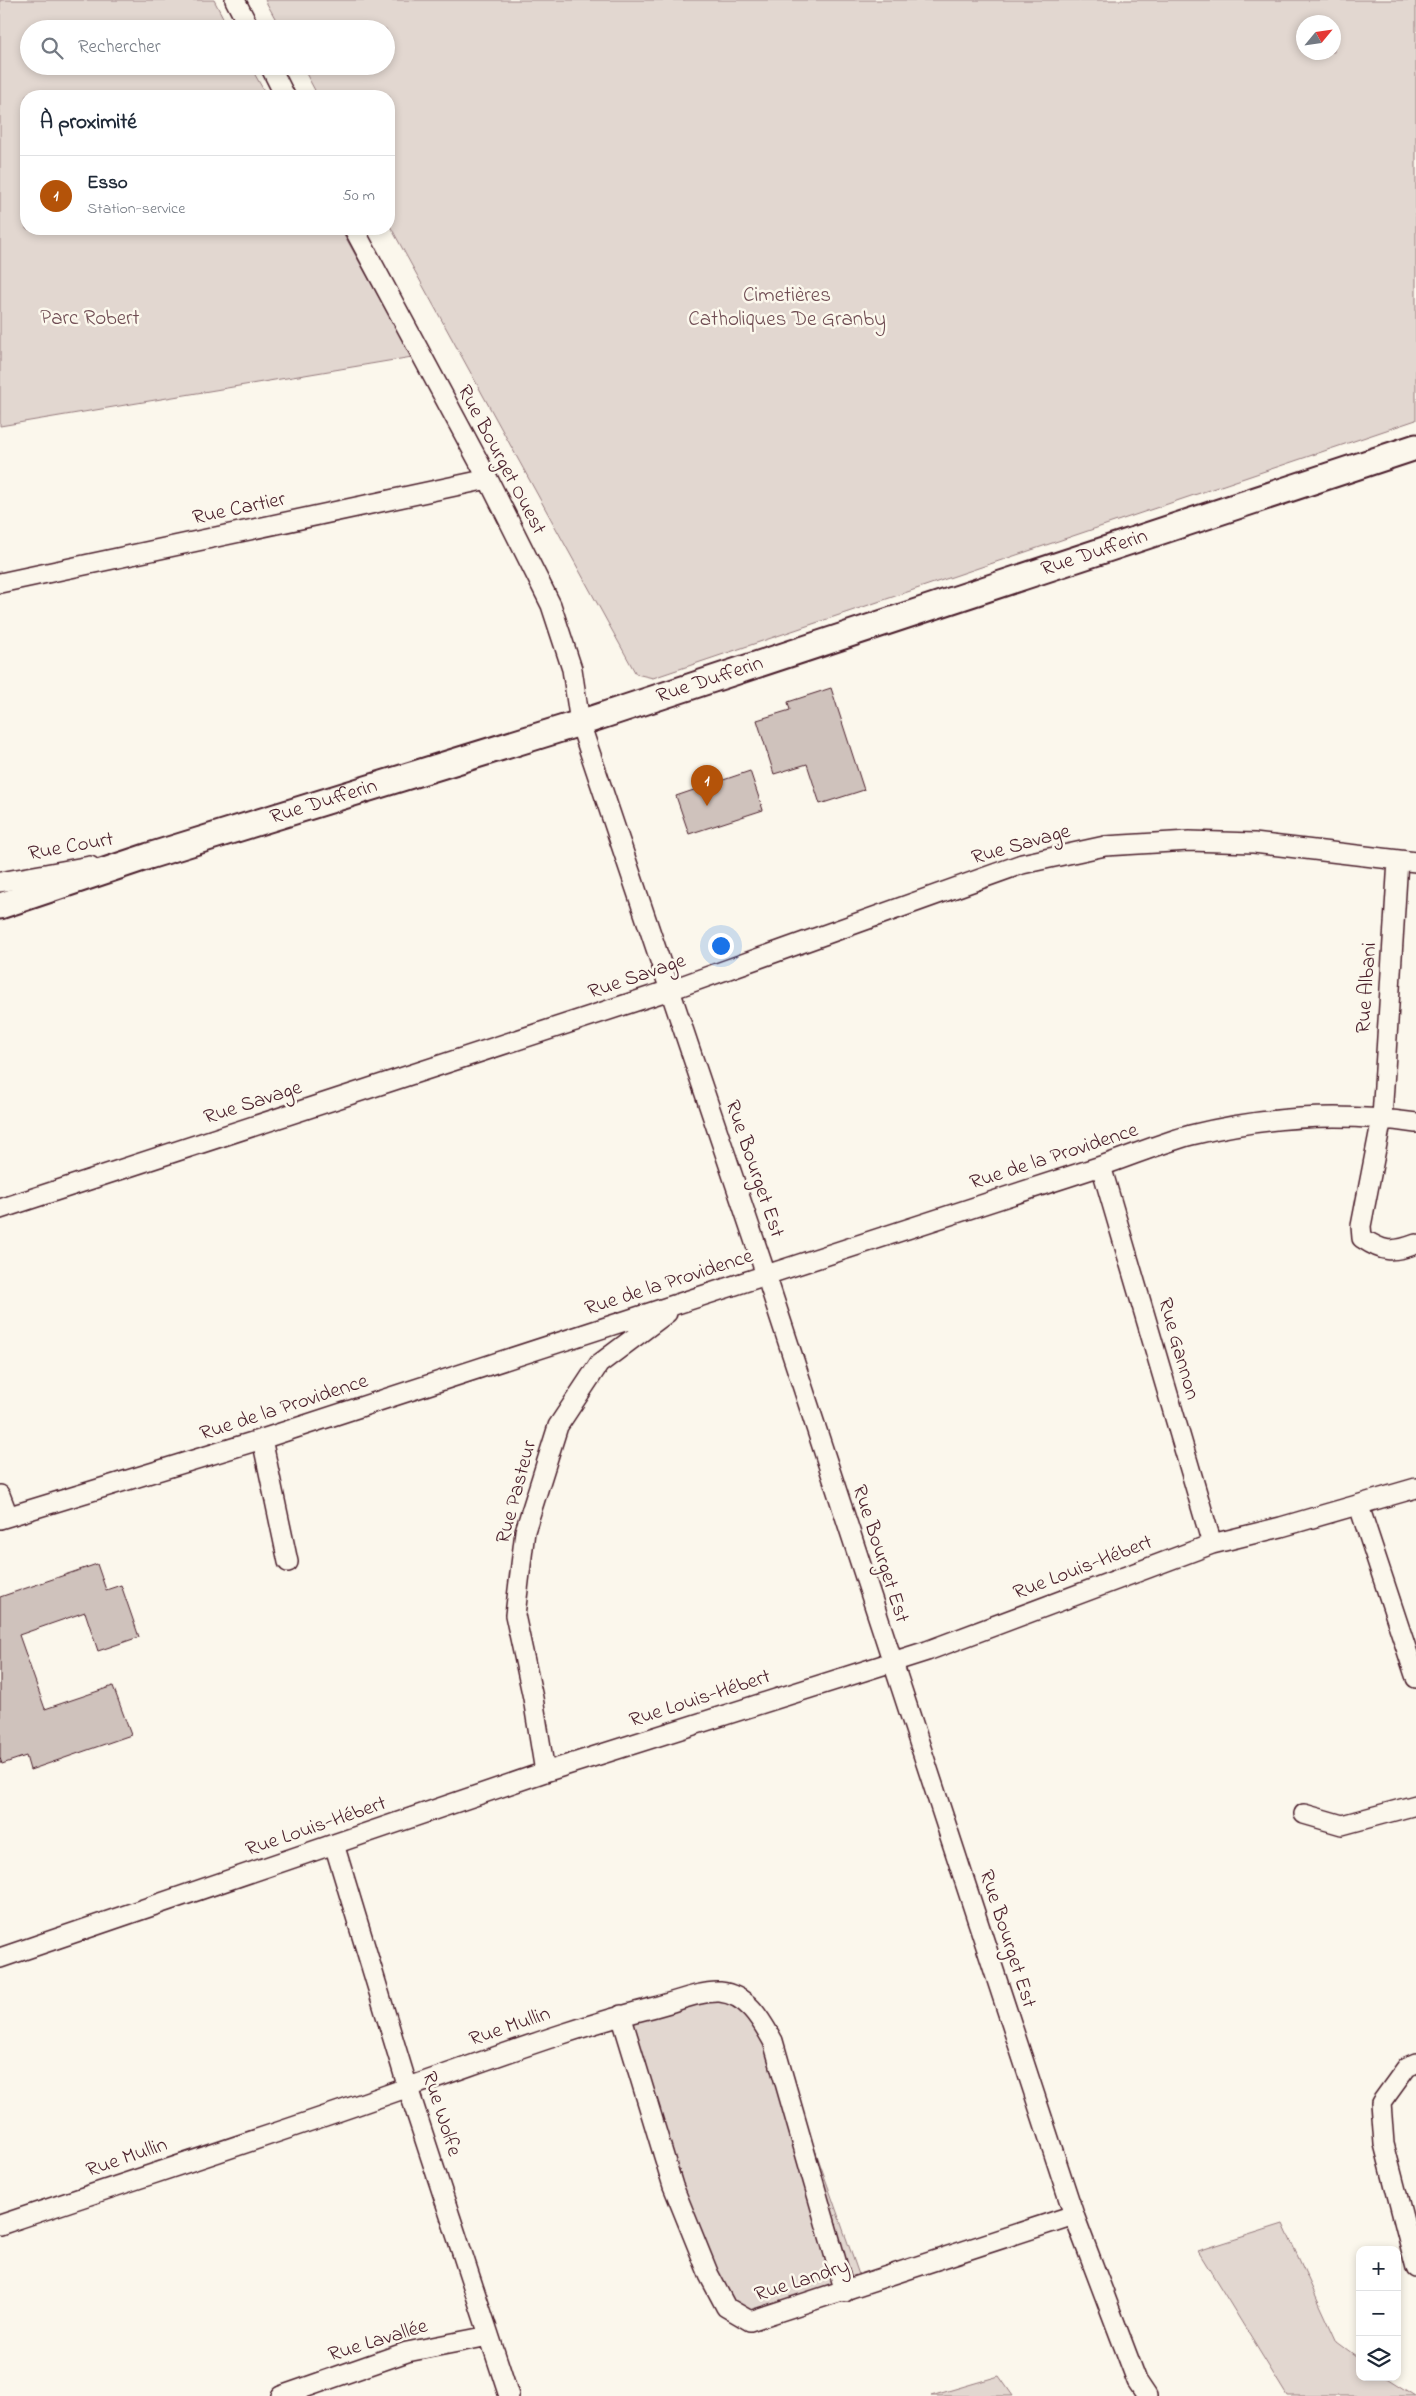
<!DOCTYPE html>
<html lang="fr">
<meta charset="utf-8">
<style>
:root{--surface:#fff;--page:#f6f6f7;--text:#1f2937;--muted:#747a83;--line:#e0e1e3;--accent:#b45309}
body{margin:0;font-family:"Indie Flower",sans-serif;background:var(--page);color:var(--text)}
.controls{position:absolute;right:15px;bottom:15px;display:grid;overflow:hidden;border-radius:10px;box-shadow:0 2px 8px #0003}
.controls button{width:45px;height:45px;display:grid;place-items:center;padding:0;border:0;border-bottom:1px solid var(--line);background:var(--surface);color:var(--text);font:25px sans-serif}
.compass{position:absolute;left:1296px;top:15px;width:45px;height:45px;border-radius:50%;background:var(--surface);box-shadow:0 2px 8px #0003;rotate:61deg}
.you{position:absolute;left:720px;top:945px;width:18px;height:18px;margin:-12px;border:4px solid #fff;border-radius:50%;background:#1a73e8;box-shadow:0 0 0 8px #1a73e833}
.badge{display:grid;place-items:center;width:32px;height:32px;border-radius:50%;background:var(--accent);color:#fff;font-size:16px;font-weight:700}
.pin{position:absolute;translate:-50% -41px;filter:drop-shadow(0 1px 2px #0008)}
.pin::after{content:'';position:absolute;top:26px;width:18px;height:15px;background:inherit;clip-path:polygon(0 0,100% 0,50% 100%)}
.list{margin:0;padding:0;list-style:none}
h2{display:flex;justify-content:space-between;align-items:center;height:65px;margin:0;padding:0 20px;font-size:21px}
h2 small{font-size:16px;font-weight:400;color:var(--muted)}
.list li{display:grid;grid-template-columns:32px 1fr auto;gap:15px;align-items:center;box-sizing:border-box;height:80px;padding:0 20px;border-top:1px solid var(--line)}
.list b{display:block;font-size:19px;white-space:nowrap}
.list p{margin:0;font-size:16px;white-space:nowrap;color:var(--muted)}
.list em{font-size:16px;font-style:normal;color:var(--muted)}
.icon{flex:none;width:28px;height:28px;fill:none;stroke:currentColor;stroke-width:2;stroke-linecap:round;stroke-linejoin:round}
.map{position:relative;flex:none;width:1416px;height:2396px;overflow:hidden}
.search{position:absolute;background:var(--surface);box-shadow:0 2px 8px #0003;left:20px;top:20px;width:375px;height:55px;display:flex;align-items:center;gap:12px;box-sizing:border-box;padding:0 18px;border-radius:28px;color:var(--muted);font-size:19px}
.panel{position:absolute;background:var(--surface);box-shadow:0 2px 8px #0003;left:20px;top:90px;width:375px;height:145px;border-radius:20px}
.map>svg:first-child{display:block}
</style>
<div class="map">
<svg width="1416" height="2396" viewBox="0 0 1416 2396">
<rect width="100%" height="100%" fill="#fbf7ec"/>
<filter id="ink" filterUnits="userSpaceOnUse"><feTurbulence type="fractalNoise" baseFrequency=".02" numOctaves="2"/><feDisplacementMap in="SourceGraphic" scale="10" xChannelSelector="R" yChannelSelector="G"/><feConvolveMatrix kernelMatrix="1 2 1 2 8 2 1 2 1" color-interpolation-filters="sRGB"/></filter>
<g filter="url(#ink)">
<path fill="#e2d7d0" stroke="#967b7e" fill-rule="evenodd" d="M 0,0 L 214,0 L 229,29 L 29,29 L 29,66 L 250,66 L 267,96 L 26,96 L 26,229 L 341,229 L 412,357 L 0,426 Z
M 265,0 L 1416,0 L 1416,420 L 653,678 L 636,674 L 389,224 L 389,96 L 318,96 L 302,66 L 386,66 L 386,29 L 281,29 ZM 1304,22 L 1334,22 L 1334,52 L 1304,52 Z
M 709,1984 L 773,2030 L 864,2289 L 729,2319 L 705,2260 L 631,2014 Z
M 1283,2224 L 1337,2342 L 1360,2359 L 1360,2377 L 1386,2377 L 1416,2396 L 1287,2396 L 1198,2251 Z
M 999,2376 L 1013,2396 L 931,2396 Z"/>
<path fill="#cfc2bc" stroke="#4a1f2b" d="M 831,688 L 864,790 L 820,804 L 807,764 L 774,774 L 757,720 L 790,710 L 788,702 Z
M 750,771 L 763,810 L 689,834 L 676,796 Z
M 97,1564 L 106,1590 L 121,1585 L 139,1637 L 98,1651 L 85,1612 L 19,1635 L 45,1709 L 113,1686 L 131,1735 L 30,1770 L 26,1756 L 2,1764 L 0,1758 L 0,1597 Z"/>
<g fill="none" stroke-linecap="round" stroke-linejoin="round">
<g stroke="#4a1f2b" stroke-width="22">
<path id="minor" d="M 235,0 L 250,29
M 270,66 L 285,96
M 354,229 L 488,479 L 551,605 L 572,669 L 580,723 L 766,1275 L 1074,2215 L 1137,2381 L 1147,2396
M 0,583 L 488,479
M 1398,860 L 1382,1118 L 1361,1226 L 1362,1238 C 1383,1252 1392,1253 1416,1244
M 0,882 L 90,866
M 1101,1166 L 1212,1544
M 0,1209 L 670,990 L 1022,864 L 1105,846 L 1189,841 L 1254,843 L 1416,862
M 262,1439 L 288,1562
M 0,1495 L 8,1516
M 1359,1506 L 1416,1678
M 0,1519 L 262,1439 L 1101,1166 C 1131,1156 1161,1143 1191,1135 C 1264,1117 1342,1112 1416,1123
M 545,1772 L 533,1698 L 515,1615 L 525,1531 L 558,1426 L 599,1364 L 667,1313
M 1304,1814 L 1342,1825 L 1416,1805
M 334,1844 L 408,2088 L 509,2396
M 0,1958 L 545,1772 L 927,1651 L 1212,1544 L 1281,1527 L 1416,1488
M 621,2015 L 673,2186 L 709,2275 L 726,2307 L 750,2321 L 1074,2215
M 1416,2063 L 1407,2067 L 1381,2103 L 1384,2144 L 1416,2268
M 0,2225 C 136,2179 273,2135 409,2087 C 491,2059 571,2028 655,2007 C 675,2002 700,1991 720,1992 C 748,1995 761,2020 773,2041 L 845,2292
M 281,2396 L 407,2352 L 489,2336"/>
</g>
<g stroke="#4a1f2b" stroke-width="29">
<g id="major">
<path id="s1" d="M 0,906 L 149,856 L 580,723 L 1416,447"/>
</g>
</g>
<use href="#minor" stroke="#fbf7ec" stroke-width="19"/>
<use href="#major" stroke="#fbf7ec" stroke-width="25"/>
</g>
</g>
<g text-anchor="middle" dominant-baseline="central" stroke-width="5" stroke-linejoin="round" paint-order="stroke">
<g font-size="21" fill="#704d54" stroke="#fbf7ec">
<text x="787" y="296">Cimetières<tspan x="787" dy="24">Catholiques De Granby</tspan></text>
<text x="90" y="319">Parc Robert</text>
</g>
<g font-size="21" fill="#4a1f2b" stroke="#fbf7ec">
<text transform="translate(501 460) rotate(62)">Rue Bourget Ouest</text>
<text transform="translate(239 509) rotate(-12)">Rue Cartier</text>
<text stroke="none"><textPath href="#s1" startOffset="1150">Rue Dufferin</textPath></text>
<text stroke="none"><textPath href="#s1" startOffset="745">Rue Dufferin</textPath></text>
<text stroke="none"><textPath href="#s1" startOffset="340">Rue Dufferin</textPath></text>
<text transform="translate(1021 845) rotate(-16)">Rue Savage</text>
<text transform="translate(71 847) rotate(-10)">Rue Court</text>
<text transform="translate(637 977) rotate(-19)">Rue Savage</text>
<text transform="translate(1367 988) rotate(-86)">Rue Albani</text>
<text transform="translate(253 1103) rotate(-18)">Rue Savage</text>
<text transform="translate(1054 1157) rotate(-18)">Rue de la Providence</text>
<text transform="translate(754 1169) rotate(71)">Rue Bourget Est</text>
<text transform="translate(669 1283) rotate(-18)">Rue de la Providence</text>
<text transform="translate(1178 1349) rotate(74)">Rue Gannon</text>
<text transform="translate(284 1408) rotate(-18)">Rue de la Providence</text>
<text transform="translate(517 1492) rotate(-75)">Rue Pasteur</text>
<text transform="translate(880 1554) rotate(72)">Rue Bourget Est</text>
<text transform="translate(1083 1568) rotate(-21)">Rue Louis-Hébert</text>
<text transform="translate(700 1699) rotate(-18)">Rue Louis-Hébert</text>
<text transform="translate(316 1827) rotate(-19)">Rue Louis-Hébert</text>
<text transform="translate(1007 1939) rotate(72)">Rue Bourget Est</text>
<text transform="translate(510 2027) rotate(-19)">Rue Mullin</text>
<text transform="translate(441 2114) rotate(72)">Rue Wolfe</text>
<text transform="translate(127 2158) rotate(-19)">Rue Mullin</text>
<text transform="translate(802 2281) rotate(-18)">Rue Landry</text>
<text transform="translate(378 2341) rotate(-17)">Rue Lavallée</text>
</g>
</g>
</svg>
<div class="controls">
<button>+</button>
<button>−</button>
<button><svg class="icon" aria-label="layers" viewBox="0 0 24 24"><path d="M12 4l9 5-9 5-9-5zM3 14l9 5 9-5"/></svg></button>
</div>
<svg class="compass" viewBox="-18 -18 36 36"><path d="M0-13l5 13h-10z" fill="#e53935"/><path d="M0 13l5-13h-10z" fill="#747a83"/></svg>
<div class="you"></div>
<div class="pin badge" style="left:707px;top:806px">1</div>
<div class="search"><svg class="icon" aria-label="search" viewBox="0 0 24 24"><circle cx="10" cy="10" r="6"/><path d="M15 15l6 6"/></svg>Rechercher</div>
<section class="panel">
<h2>À proximité<small></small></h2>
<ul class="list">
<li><span class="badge">1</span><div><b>Esso</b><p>Station-service</p></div><em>50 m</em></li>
</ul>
</section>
</div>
